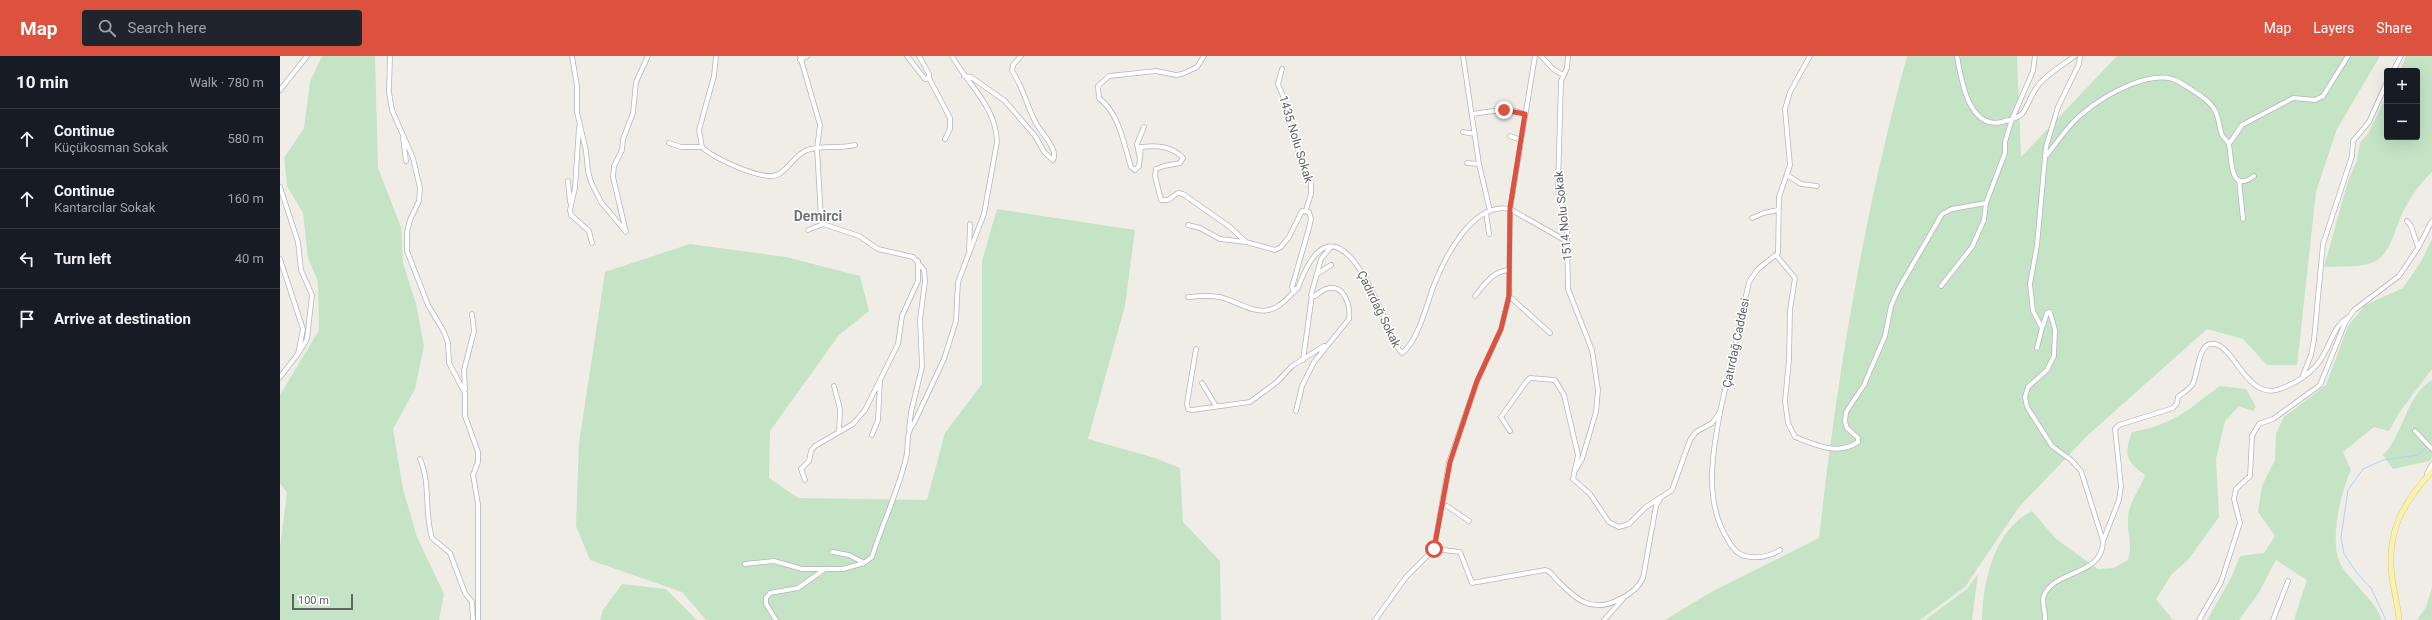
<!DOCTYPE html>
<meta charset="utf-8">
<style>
:root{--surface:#171b24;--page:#20242c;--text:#f1f3f6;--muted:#9ea1a6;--line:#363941;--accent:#dd523e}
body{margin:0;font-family:Roboto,sans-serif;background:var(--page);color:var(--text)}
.controls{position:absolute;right:12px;top:12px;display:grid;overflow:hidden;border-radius:4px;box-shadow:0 4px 16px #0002}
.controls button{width:36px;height:36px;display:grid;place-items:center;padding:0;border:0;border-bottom:1px solid var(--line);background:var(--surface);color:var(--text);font:20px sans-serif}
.scale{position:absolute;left:12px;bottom:10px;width:61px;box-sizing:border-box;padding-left:4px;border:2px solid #5e6165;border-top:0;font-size:11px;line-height:14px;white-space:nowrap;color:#5e6165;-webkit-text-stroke:3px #fff;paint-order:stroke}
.stop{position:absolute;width:12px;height:12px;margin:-9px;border:3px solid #dd523e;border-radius:50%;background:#fff}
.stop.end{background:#dd523e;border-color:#fff;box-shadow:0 1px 4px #0008}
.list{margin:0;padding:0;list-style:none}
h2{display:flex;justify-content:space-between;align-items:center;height:52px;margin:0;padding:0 16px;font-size:17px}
h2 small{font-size:13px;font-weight:400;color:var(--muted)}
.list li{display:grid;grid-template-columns:26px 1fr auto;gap:12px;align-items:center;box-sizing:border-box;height:60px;padding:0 16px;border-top:1px solid var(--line)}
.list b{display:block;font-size:15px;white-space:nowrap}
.list p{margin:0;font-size:13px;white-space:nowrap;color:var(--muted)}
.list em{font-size:13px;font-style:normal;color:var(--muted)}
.icon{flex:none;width:22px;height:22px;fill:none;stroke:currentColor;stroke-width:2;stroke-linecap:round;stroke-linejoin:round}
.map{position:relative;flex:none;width:2152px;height:564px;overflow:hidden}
header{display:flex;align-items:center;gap:24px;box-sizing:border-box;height:56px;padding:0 20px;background:var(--accent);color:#fff}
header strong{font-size:19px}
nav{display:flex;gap:22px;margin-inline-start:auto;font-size:14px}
.search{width:280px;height:36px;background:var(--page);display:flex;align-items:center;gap:10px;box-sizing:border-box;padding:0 14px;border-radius:4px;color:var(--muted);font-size:15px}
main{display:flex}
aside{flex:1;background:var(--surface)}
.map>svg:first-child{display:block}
</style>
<header>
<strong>Map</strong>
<div class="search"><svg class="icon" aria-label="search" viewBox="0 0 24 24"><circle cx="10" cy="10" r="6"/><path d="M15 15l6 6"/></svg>Search here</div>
<nav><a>Map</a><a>Layers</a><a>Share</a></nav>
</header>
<main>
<aside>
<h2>10 min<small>Walk · 780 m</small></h2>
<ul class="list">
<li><svg class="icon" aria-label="ahead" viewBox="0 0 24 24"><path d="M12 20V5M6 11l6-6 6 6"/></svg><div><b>Continue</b><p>Küçükosman Sokak</p></div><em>580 m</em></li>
<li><svg class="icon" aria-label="ahead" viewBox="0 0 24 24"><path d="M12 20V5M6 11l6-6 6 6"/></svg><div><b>Continue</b><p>Kantarcılar Sokak</p></div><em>160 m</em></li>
<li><svg class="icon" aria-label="left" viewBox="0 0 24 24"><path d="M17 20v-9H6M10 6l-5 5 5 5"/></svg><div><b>Turn left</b></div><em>40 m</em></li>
<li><svg class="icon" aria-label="arrive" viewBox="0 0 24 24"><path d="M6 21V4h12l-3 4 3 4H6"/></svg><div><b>Arrive at destination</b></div></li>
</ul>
</aside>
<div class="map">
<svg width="2152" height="564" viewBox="0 0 2152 564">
<rect width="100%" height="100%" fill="#efede6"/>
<path fill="#c5e4c6" d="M 42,0 L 95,0 L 98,112 L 121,171 L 123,207 L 136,248 L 144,290 L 135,333 L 113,373 L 123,433 L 137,481 L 164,538 L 159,564 L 0,564 L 0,491 L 7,437 L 0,427 L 0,339 L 39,274 L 38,226 L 28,202 L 23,157 L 7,130 L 4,102 L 24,72 L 30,26 Z
M 1627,0 L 1737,0 L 1741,101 L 1837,0 L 2100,0 L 2057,73 L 2036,136 L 2017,309 L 1987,309 L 1963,283 L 1927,273 L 1808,379 L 1739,451 L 1685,531 L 1640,564 L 1385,564 L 1433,535 L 1539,482 C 1557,320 1584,157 1627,0 Z
M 2126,0 L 2152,0 L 2152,116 C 2139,128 2130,142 2122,158 C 2115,173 2111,196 2096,205 C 2084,212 2057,210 2044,211 L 2068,125 L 2077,105 L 2080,87 L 2089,76 L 2107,38 L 2107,81 L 2137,81 L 2137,15 L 2120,15 Z
M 717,153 L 855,174 L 845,250 L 808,383 L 875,402 L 900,412 L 903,466 L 940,505 L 941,564 L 426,564 L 402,536 L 310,504 L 296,470 L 299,387 L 325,216 L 410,188 L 506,201 L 580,220 L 589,255 L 559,279 L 490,375 L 489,422 L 518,442 L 647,444 L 665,377 L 702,328 L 702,205 Z
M 2152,183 L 2152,313 L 2119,357 L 2109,375 L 2094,371 L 2063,396 L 2071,414 C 2061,436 2049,483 2060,507 C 2063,514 2070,521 2075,527 C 2085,539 2096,548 2102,564 L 2014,564 L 2027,524 L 1996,504 L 1978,538 L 1959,564 L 1927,564 L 1951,522 L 1960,500 L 1984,497 L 1995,480 L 1978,456 L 1982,430 L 1995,404 L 1996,378 L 2004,361 L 2046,329 L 2068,270 L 2085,249 L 2123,232 L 2142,204 Z
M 2152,324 L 2152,402 L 2149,405 L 2113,413 L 2103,399 C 2124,379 2125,340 2152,324 Z
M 1940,330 L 1966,333 L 1976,351 L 1973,355 L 1959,350 L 1945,365 L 1936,403 L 1939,461 L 1908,504 L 1892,518 L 1876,543 L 1893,564 L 1702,564 C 1703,525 1714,474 1752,455 L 1776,483 L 1818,513 L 1834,512 L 1848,504 C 1853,486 1847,480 1848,463 C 1848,447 1860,434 1865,419 C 1845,405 1844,398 1852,376 C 1895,368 1906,355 1940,330 Z
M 1698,518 L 1692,564 L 1645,564 L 1687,533 Z
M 342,528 L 386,533 L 417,564 L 320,564 L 323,554 Z
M 2152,531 L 2152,564 L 2137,564 L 2146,551 Z"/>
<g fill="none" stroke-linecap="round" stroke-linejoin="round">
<path stroke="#acd3f9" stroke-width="1" d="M 2106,564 L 2091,532 L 2077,517 L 2064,498 L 2061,481 L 2068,434 L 2083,413 L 2103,404 L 2138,399 L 2147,391"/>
<g stroke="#b3b6ba" stroke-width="5.5">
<path id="minor" d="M 110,0 L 109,36 L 112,54 L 133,102 L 140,132 L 139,145 L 130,164 L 127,176 L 127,195 L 148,249 L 164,276 L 168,287 L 169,307 L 185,337 L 185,360 L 198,396 L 198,406 L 193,419 L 198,448 L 198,564
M 292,0 L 297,30 L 297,56 L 306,95 L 308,115 L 311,126 L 321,146 L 346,176 L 333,121 L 334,110 L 342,94 L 343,83 L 353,57 L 356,26 L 368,0
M 436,0 L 434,20 L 419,74 L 422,91 C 432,102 486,127 499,118 C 510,111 515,99 527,94 C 542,89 560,93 575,89
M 520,0 L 540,69 L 537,92 L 541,163 L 543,168 L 579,180 L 598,193 L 633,201 L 644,214 L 645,225 L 640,264 L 642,311 L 631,356 L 629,373
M 627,0 L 645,23 L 649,22 L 649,18 L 639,0
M 924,0 L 917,11 L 902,18 L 896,19 L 876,15 L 829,20 L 818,30 L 819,42 C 840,59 843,86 851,111 L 855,114 L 859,110 L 861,91 C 877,89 892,90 903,102 L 900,107 L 884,110 L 876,113 L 875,120 L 881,144 L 888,144 L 898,137 L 903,138 L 950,171 L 966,186 L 995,194 L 1001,191 L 1009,181 L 1022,155 L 1029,156 L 1031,163 L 1029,172 L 1012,231 L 1013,234 L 1018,232 C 1056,126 1099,251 1117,291 L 1122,297 C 1138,286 1147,247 1154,229 C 1165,201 1193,145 1230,153 L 1255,0
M 1183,0 L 1199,108 L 1210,155
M 1261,0 L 1273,13 L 1283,19
M 1288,0 L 1287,12 L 1281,25 L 1278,130 L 1287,175 L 1288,233 L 1312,294 L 1318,334 L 1316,356 L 1302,403 L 1296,413
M 1677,0 C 1681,22 1688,74 1722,66 C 1728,64 1737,63 1742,58 C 1748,50 1751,39 1757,31 C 1765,19 1783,9 1795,0
M 520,4 L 527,0
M 1002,13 L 998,28 L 1003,40 L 1012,78 L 1031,127 L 1031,138 L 1026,154
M 2113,15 L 2121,0
M 684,20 L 691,21 L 725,45 L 755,80 L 765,97 L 773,104 C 779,95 762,77 757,69 C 747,52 744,32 732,15 L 733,9 L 741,0
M 649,22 L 670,62 L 670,73 L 665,83
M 0,34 L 27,0
M 1192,58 L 1228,53 L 1245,58
M 299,71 L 295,132 L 290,154 L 291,159 L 309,175 L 312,187
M 1183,76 L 1195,78
M 1230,80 L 1241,84
M 123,82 L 126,105
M 389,87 L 401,91 L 422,91
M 1949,88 L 1962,69 L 2013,42 L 2035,44 L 2043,40 L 2068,0
M 859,99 L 857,88 L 864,71
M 1767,99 C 1778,85 1788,69 1802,58 C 1823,40 1875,9 1901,27 C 1910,33 1929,43 1934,53 C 1939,60 1939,71 1942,79 C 1944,82 1948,85 1949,89 C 1952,102 1949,139 1974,120
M 1187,107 L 1199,108
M 1507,119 L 1521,128 L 1537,130
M 1959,124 L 1963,163
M 288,125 L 290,146
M 0,131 L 18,186 L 21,214 L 32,239 L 27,283 L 18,298
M 1206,156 L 1209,178
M 1472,162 L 1484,157 L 1498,154
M 2127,165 L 2131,170 L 2138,191
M 908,169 L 920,172 L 940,183 L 966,186
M 528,174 L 543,168
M 689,194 L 690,168
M 1496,199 L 1515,222 L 1510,254 L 1509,304 L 1505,345 L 1508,367 L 1515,381 C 1536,389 1557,400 1578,386 L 1578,382 L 1567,372 L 1565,366 L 1566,356 L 1584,329 L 1605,280 L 1611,250 L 1618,234 L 1662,158 L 1672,153 L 1706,147
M 0,203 L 23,273 L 18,298 L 0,321
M 1037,218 L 1051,209
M 1661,230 L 1692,191 L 1704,164 L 1706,147 L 1725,97 L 1725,86 L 1732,63 L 1753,15 L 1755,0
M 1195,240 C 1205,228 1212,216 1228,214
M 1229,240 L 1270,277
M 908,241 C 919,240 929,239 939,241 C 955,244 973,258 989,254 C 1000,252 1008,241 1016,234
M 1762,272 L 1767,257 L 1770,256 L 1775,274 L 1774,300 L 1767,314 L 1748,331 L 1745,341 L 1747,351 L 1772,390 L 1791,404 L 1801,415 L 1823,485 C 1823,520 1776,513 1764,539 C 1761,547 1766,556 1765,564
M 1757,292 L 1762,272 L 1753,255 L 1750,228 L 1757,189 L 1766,91 L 1778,51 L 1799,8 L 1800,0
M 916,293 L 907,347 L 908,353 L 912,354 L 970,346 L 997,326 L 1012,310 L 1044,290
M 1023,304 L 1032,239
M 2022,322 L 2031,299 L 2034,284 L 2043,188 L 2072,100 L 2073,85 L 2089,66 L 2107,26
M 922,327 L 936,350
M 554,330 L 560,353 L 559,376
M 185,334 L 184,314 L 194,275 L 192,258
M 1016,355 L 1022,330 L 1034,306 L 1069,263 C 1071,251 1064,226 1046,233 C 1042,234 1038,238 1035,240 L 1031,239 L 1041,203 L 1050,192
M 1440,357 C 1432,398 1424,447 1448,484 C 1452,492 1457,498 1465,500 C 1478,503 1489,501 1500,494
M 1230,375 L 1221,361 L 1246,326 L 1250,322 L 1275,324 L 1284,339 L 1298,399 L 1293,423 L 1310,438 L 1329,466 L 1339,471 L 1349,468 L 1366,451 L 1392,434 L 1410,384 L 1416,376 L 1432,367 L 1440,356 L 1469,226 L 1478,213 L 1498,197 L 1499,141 L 1510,109 L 1505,53 L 1510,36 L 1530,0
M 2135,375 L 2152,393
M 592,379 L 598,364 L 600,325
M 140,403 C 151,428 144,456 152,482 L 170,497 L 185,537 L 192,546 L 193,564
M 2147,418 L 2152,408
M 525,424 L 521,413 L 529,405 L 531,395 L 535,390 L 573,368 L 585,354 L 618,288 L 622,260 L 638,225 L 638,205
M 1167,450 L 1189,465
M 1823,485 L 1839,444 L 1841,430 L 1835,373 L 1839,369 L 1893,352 L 1897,347 L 1898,341 C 1902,337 1909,334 1912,329 C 1919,319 1917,284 1935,288 C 1955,292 1968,345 2000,333 C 2019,326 2035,315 2044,298 C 2052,284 2055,268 2069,261
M 1154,493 L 1180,496 L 1192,527 L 1265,514 C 1271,515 1272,519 1276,523 C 1295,542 1310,558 1338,544 C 1349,539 1358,533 1363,522 L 1376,450 L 1380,443
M 552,496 L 569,499 L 584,507
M 465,508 L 494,505 L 522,513 L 545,513
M 496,564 L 486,548 L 486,542 L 490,537 L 518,532 L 545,513 L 563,513 L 584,507 L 592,501 C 602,468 618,436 626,402 C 629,390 625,377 634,367 L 664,303 L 676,265 L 678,226 L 704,158 L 717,86 C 716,50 688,29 672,0
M 1095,564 L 1126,521 L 1154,493 L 1169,406 L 1197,325 L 1221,273 L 1229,240 L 1230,153 L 1288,186
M 1324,564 L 1343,543
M 1919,564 L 1941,526 L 1960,467 L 1954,443 L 1956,433 L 1970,420 L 1972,380 L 1979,368 L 1993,363 L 2040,329 L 2065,267 L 2074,254 L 2119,220 L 2138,192 L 2152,165
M 1993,564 L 2008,525"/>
</g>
<g stroke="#e7ca66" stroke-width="6">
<path id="major" d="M 2119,564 C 2118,549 2114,536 2112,521 C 2106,476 2123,447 2152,415"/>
</g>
<use href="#minor" stroke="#fff" stroke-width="4"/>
<use href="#major" stroke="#f9f1b1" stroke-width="5"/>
</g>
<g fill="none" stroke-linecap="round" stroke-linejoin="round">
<path stroke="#dd523e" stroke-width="5" d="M 1154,493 L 1170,406 L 1197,325 L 1221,273 L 1229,240 L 1230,152 L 1245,58 L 1224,54"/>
</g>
<g text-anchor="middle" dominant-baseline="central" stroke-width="3" stroke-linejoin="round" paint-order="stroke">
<g font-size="12" fill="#5e6165" stroke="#fff">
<text transform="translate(1016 83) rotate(73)">1435 Nolu Sokak</text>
<text transform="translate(1283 160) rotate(-96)">1514 Nolu Sokak</text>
<text transform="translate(1099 253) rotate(64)">Çadırdağ Sokak</text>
<text transform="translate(1456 287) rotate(-78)">Çatırdağ Caddesi</text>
</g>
<g font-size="14" font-weight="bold" fill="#6f7277" stroke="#fff">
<text x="538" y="160">Demirci</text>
</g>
</g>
</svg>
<div class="controls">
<button>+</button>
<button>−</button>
</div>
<div class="scale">100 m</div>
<div class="stop" style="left:1154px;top:493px"></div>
<div class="stop end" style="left:1224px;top:54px"></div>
</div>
</main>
